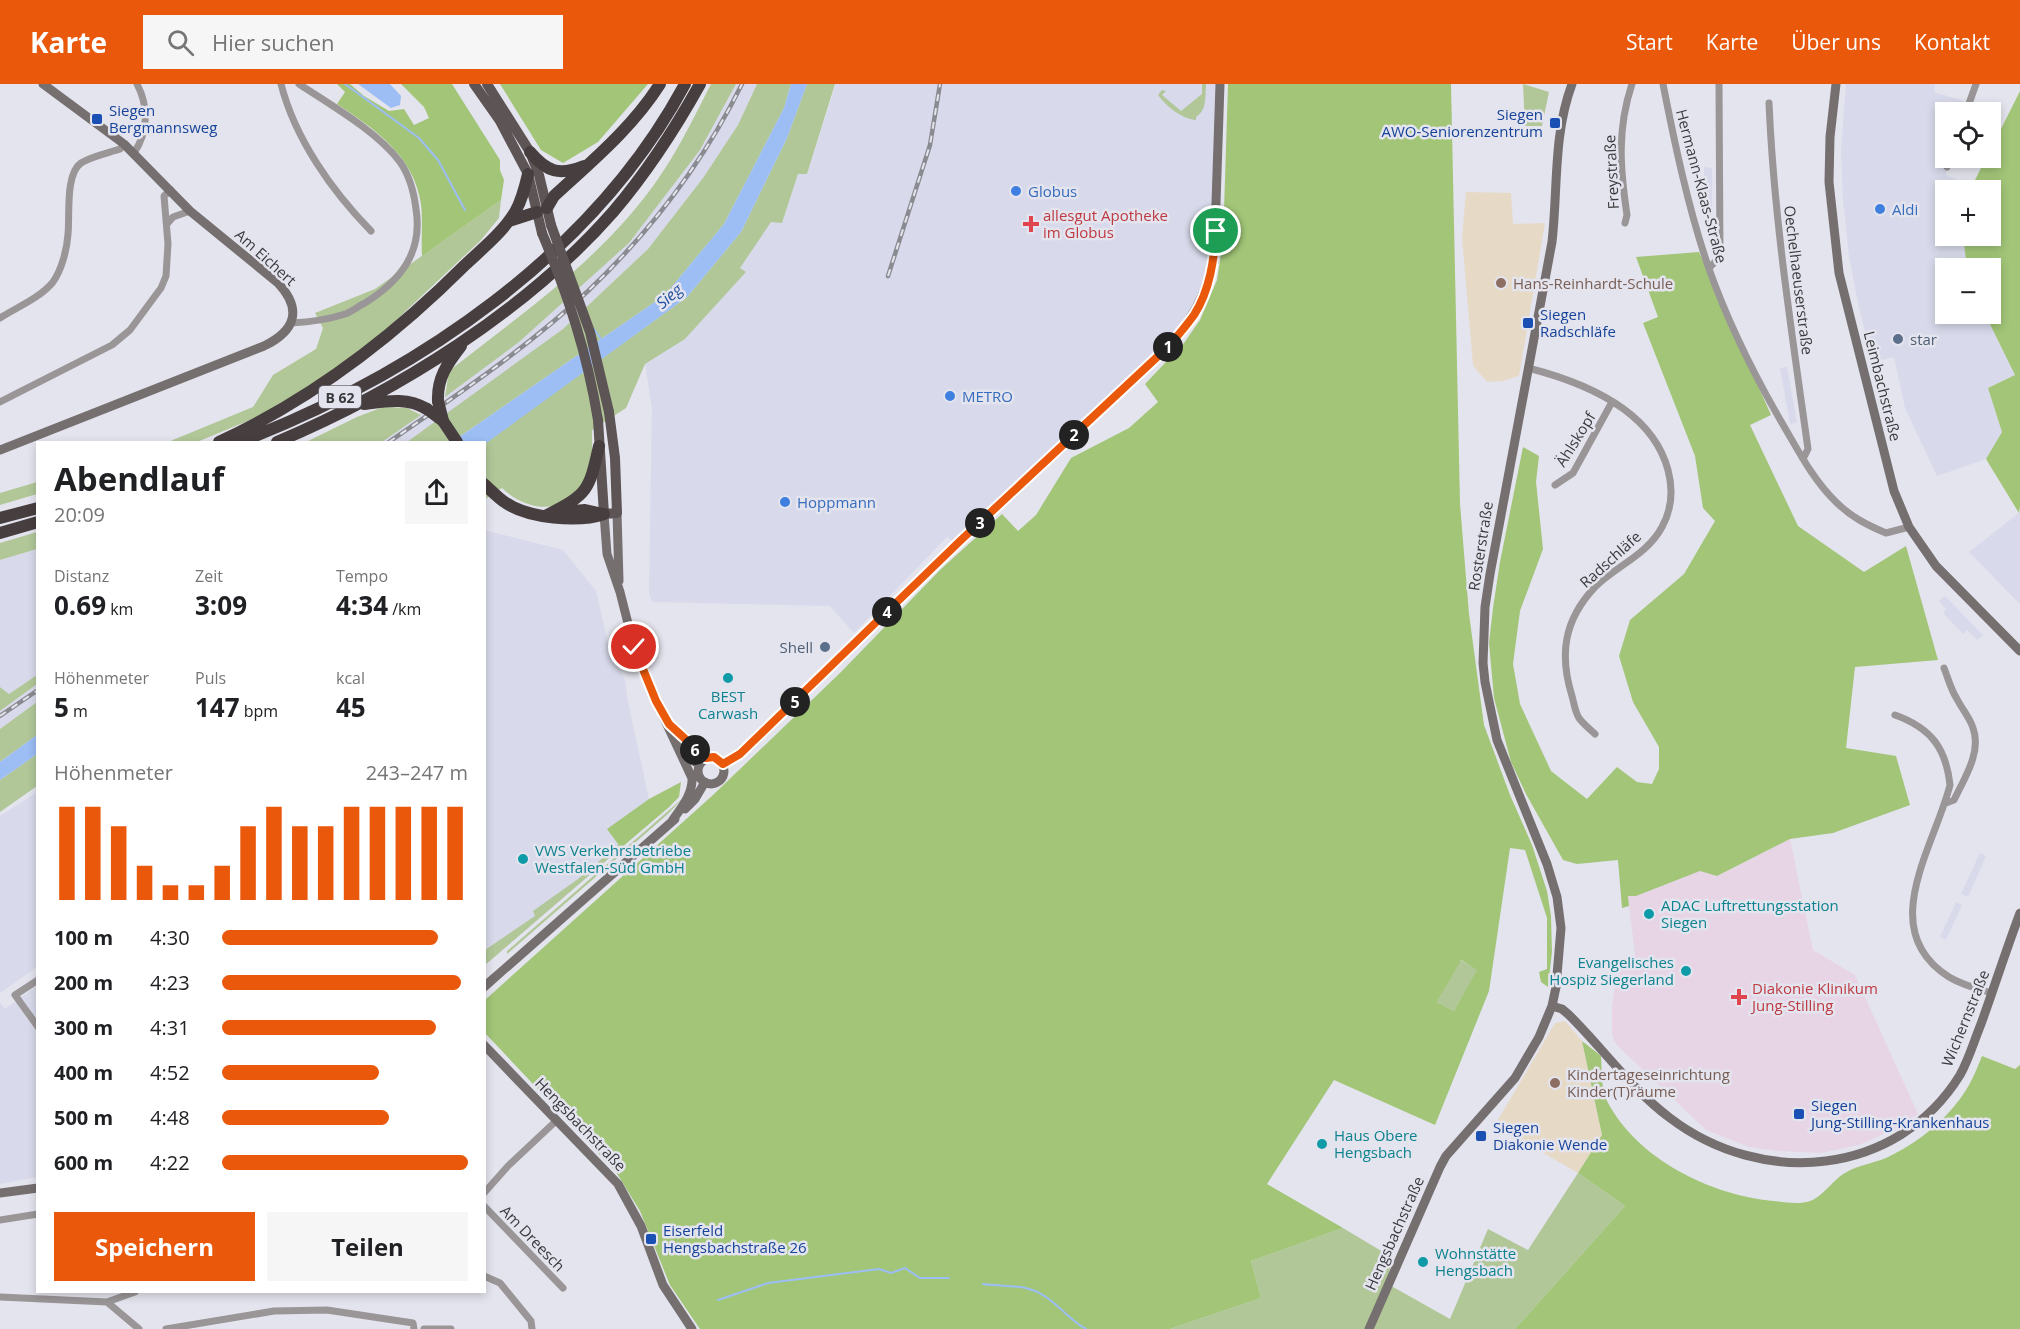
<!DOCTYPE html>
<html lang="de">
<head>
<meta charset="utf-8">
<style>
  body { margin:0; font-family:"Open Sans",sans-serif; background:#f6f6f6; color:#202124; height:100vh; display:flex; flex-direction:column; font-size:22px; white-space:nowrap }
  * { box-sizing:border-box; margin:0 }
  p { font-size:20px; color:#757577 }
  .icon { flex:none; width:33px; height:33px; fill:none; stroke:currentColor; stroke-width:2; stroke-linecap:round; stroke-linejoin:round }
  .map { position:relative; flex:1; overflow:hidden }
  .sheet { position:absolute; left:36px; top:357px; width:450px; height:852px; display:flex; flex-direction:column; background:#fff; border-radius:0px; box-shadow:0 3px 9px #0003 }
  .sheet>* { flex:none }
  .fabs { position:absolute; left:1935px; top:18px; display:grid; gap:12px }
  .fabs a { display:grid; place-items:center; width:66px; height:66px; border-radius:0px; background:#fff; box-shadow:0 3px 9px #0003; font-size:30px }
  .pin { position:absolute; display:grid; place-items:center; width:51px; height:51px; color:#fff; margin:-26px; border:3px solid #fff; border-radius:50%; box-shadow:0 2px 6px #0007 }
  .km { position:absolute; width:30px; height:30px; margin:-15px; border-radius:50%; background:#222; color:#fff; font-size:16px; line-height:30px; text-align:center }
  .round { display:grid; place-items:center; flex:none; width:63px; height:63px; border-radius:0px; background:#f6f6f6 }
  .headline { display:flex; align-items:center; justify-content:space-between; height:102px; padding:0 18px }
  h1 { font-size:33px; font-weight:700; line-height:45px }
  .metrics { display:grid; grid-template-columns:repeat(3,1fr); gap:9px; height:102px; padding:6px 18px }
  .metrics div { display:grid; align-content:center }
  .metrics b { font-size:26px; font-weight:700 }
  .metrics small { font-size:16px; font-weight:400 }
  .metrics p { font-size:16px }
  .chart { height:168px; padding:12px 18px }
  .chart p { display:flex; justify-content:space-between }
  .chart svg { width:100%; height:108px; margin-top:6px; stroke:#ea580c; stroke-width:6 }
  .button { display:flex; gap:12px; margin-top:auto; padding:12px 18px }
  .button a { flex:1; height:69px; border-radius:0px; background:#ea580c; color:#fff; font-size:24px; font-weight:700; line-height:69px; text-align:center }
  .button a+a { background:#f6f6f6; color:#202124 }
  ul { padding:0 18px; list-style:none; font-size:20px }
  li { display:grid; grid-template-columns:96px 72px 1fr; align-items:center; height:45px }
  li i { height:15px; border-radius:8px; background:#ea580c }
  header { display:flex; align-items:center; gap:36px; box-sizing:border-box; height:84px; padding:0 30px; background:#ea580c; color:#fff }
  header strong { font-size:28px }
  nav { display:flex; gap:33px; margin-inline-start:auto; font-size:21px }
  .search { width:420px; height:54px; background:#f6f6f6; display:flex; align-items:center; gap:15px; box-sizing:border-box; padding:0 21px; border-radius:0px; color:#757577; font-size:22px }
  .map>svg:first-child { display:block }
</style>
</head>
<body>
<header>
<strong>Karte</strong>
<div class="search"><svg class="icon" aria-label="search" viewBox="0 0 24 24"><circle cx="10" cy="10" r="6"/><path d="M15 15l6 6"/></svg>Hier suchen</div>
<nav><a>Start</a><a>Karte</a><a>Über uns</a><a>Kontakt</a></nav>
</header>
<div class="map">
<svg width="2020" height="1245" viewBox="0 0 2020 1245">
  <rect width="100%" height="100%" fill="#e4e4ee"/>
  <!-- built -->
  <path fill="#d8d9ea" d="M736 0H757L738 41 703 94 648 165 563 245 459 322 407 358H382L519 258 629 159 700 66Z
    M836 0H1220L1216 147 1206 205 1170 261 954 458 947 453 854 549 830 522 652 518 649 508 652 325 645 280 685 255 746 188 739 184 771 138 783 136 798 90H807Z
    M1846 0H1935L1934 8 1964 17 1960 28H1946V91L1972 102 1971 106H1946V152H1963L1967 184H1946V230H1985L2015 291 1988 304 2002 348 1992 367 1986 375 1937 392 1905 324 1894 273 1873 278 1859 224 1849 172 1843 116 1841 67Z
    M1704 83 1712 84V128H1704Z
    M1787 283 1797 339 1790 340 1780 284Z
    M2020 422V520L1969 468 2019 429Z
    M484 446 563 466 596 507 610 567 625 596 628 618 649 715 608 745 621 764 485 881Z
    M37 465V591L9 610 0 603V476Z
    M1945 512 1983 551 1977 556 1967 546 1963 550 1943 529 1946 525 1939 517Z
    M37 600V618L0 645V627Z
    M37 708V883L0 909V732Z
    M1980 769 1986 772 1968 813 1961 810Z
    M1956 818 1962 821 1946 856 1940 853Z
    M37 902V1093L0 1100V919L5 925Z"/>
  <!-- education -->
  <path fill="#e6dac6" d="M1466 108 1511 109 1513 140 1545 139 1519 292 1503 297 1488 298 1478 288 1473 281 1462 154Z
    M1565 937 1582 957 1602 1051 1578 1089 1495 1041 1555 939Z"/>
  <!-- medical -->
  <path fill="#e7d5e6" d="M1790 755 1813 866 1855 891 1918 1030 1899 1043 1859 1061 1821 1069 1778 1067 1749 1063 1706 1046 1620 964 1614 957 1612 949V923L1615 903 1622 883 1636 879 1628 812H1636L1700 787 1718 792Z"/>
  <!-- green -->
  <path fill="#b1c798" d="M711 0H736L700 66 629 159 519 258 445 313 449 287C524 228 606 172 660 92 680 63 695 31 711 0Z
    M757 0H791L784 24 724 140 665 211 452 358H407L563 245 648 165 703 94 738 41Z
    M807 0H835L807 90H798L782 139 771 138 740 184 746 188 685 255 645 280 626 324 592 346C592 364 594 385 583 401 563 433 525 426 502 404L485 415 484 360 687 213 741 148 787 54Z
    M1202 0H1206C1205 13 1207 26 1196 33V36C1182 35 1166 22 1158 11L1162 6 1166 7 1162 11 1181 27 1202 10Z
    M1523 0 1549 8 1542 42H1525Z
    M501 116 499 134 481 156 391 241 358 269 297 310 257 333 197 358H168L253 323 273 291 316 265 323 244 315 229 375 205Z
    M383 323 407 324 421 331 382 358H306L357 333Z
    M37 398V410L0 421V409Z
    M37 448V465L0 476V459Z
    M37 591V600L0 627V603L9 610Z
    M37 618V651L0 678V645Z
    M37 670V702L0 728V696Z
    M683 714 668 730 507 870V867Z
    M619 760 621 764 485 881V866L535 832 533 827 578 795Z
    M1460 876 1478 886 1454 927 1437 918Z
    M1578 1089 1625 1122 1515 1245H1170L1261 1214 1251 1177 1343 1144 1393 1174 1386 1199 1450 1235 1488 1145 1528 1166Z"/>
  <!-- forest -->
  <path fill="#a2c578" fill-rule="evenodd" d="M337 0H350L364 12 389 27 404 25 414 41 429 34 424 23 401 0H452L500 76V86L504 96 501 116 422 172C421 155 423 137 421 120 414 72 375 45 337 20L345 8Z
    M500 0H648L598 58 563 79 541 66Z
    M1228 0H1451L1460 420 1469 530 1484 641 1510 711 1532 761 1547 807 1551 832 1552 868 1548 903 1541 898 1539 888 1547 885V834L1525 766 1510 764 1489 907 1435 1041 1334 996 1267 1100 1343 1144 1251 1177 1261 1214 1170 1245H700L670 1201 640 1127 616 1088 485 949V916L713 711 841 588 941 485 1002 430 1018 447 1036 431 1071 374 1129 344 1158 318 1145 300 1184 259 1200 236 1217 196 1223 158ZM1461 876 1477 886 1454 927 1437 918Z
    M2020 7V422L2019 429 1986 375 2002 348 1988 304 2015 291 1985 230H1990V184H1967L1963 152H1990V106H1971L1972 102 1986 74H1990L1991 65Z
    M1699 168 1771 331 1750 341 1798 442 1864 488 1906 462 1938 576 1855 583 1846 664 1896 672 1910 721 1833 749 1790 755 1717 792 1700 787 1636 812H1628L1629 822 1622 824 1618 776 1577 780 1563 776 1526 710 1511 678 1494 614 1489 559 1493 524 1500 478 1523 363 1539 372 1536 398 1543 465 1520 527 1513 580 1520 620 1551 687 1587 715 1617 683 1637 698 1652 700 1659 685V663L1633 618 1619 572 1630 536 1684 490 1715 437 1703 424 1695 372 1643 239 1658 233 1636 173Z
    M681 698 679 713 668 724 621 764 607 745 649 715Z
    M1582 957 1601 972C1602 985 1601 1005 1607 1017 1637 1075 1710 1111 1773 1117 1784 1118 1799 1121 1810 1117 1821 1114 1834 1095 1845 1089 1859 1080 1878 1079 1892 1071 1922 1056 1952 1031 1969 1001 1974 992 1978 982 1982 972L2015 985 2020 981V1245H1515L1625 1122 1578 1089 1602 1051Z"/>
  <!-- water -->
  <path fill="#9cbef5" d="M358 0H390L401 12 400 21 391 24Z
    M791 0H807L787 54 741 148 687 213 485 360 484 358H452L665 211 724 140 784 24Z
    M37 651V670L0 696V678Z"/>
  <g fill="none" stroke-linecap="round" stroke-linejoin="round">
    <!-- stream -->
    <path stroke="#9cbef5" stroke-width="2" d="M345 0 419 54 438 76 465 126
      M594 245 601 255
      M983 1200C996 1202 1017 1201 1029 1205 1052 1211 1066 1234 1086 1245
      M718 1216 768 1199 879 1185 891 1189 905 1184 920 1194H949"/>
    <!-- street -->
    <path stroke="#9a9596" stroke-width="7" d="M281 0C295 55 332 107 371 147
      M1663 0C1675 61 1688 123 1708 182 1727 236 1753 289 1782 339 1798 366 1813 396 1836 418 1851 433 1867 441 1886 449L1909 443
      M1769 19C1774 135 1792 250 1808 365L1803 375
      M1966 28 1976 0
      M134 69C148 48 149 23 137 0
      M1947 83 1951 74
      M1625 139 1627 131C1620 84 1617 45 1632 0
      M167 140 173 133 190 127
      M1709 184 1720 173 1719 0
      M0 234C17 223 40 214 53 198 62 185 67 165 68 150 70 132 65 90 81 79 92 72 108 69 120 65L124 60
      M291 239C310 238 327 236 345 230 352 228 358 222 365 219 400 197 423 169 416 125 414 109 410 92 400 78 378 48 331 21 299 0
      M1528 284C1583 298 1652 326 1668 386 1673 405 1672 425 1662 443 1647 471 1616 482 1595 503 1564 536 1559 570 1572 612 1574 619 1575 628 1579 634 1583 640 1590 645 1595 650
      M0 318 112 261 130 246 161 204 166 192 168 160 164 112 171 106
      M1555 401 1573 389 1612 318
      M1944 584C1948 594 1951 606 1957 615 1962 625 1970 634 1973 644 1982 668 1964 695 1954 716L1946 719
      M1895 631C1931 644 1946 664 1950 701 1934 764 1875 846 1949 893 1962 901 1978 905 1992 909
      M38 896 15 911 38 943
      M484 1109 508 1082 557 1036
      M484 1122 563 1204
      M0 1136 38 1130
      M484 1192 500 1199 531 1237 532 1245
      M0 1213 107 1218 139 1245
      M107 1218 135 1208
      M166 1245 274 1227 327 1226 413 1239 414 1245
      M424 1245H451"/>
    <!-- secondary -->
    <path stroke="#766f70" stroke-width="9" d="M1836 0 1830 53 1829 98 1839 189 1894 407 1909 443 1936 482 2020 567
      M0 366 264 262C295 247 303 226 278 199L190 127 124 60 43 0
      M617 429 619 497
      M604 430 607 470 620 508 634 563 656 617 692 694C693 710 681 724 672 737
      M672 644 706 674
      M681 660 692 676 699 680
      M698 687a13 13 0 1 1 26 0a13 13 0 1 1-26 0Z
      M723 680 750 662 960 457 1171 261C1194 230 1203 216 1214 178L1220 0
      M685 725 695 715 705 698
      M484 903 675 735
      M1552 922 1562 925 1568 930C1602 963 1631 1005 1670 1034 1762 1104 1897 1093 1960 991 1969 975 1974 957 1981 940 1994 904 2006 866 2020 829
      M484 961 618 1100 641 1142 663 1201 692 1245
      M0 1109 38 1104
      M1369 1245 1440 1083 1446 1072 1515 994 1539 953 1552 922 1556 903 1561 844 1557 813 1547 780 1497 656 1485 598 1483 579 1485 523 1490 490 1552 158C1558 105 1553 51 1572 0"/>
    <!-- primary -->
    <path stroke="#5d5455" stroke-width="10" d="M474 0 500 37 528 90 542 149
      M487 0 530 68 539 91 551 141
      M598 336 604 430 617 429 615 374 609 328"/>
    <!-- highway -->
    <path stroke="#473e3f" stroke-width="12" d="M530 68C547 88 559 92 584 82
      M547 124 554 112C592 77 632 44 660 0
      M509 137 537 128
      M438 317C437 294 447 280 461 262
      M364 320C387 317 407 313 427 325
      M443 337 457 358
      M219 358C312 315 393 253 465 181 482 165 503 148 515 128 522 116 525 103 528 90
      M240 358C416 290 594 170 685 0
      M277 358C398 307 526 227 613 128 647 88 675 45 700 0
      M484 400C491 406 498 414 506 419 528 434 578 439 604 430
      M564 428 585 426 603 430
      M547 431C588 410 589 407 599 362
      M0 434 38 424
      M0 449 38 438"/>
    <defs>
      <path id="rail" d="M888 192 930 61 940 0
        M389 358C457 311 527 264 588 207 650 148 704 77 742 0
        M0 632 38 606"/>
    </defs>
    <!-- rail casing -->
    <use href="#rail" stroke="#8a8a91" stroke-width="4.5"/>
    <!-- rail -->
    <use href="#rail" stroke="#e4e4ee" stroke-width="2" stroke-dasharray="7" stroke-linecap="butt"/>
    <!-- primary-bridge -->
    <path stroke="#5d5455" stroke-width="10" d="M551 141 590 248 609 328
      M542 149C568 211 587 268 598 336"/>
    <!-- highway-bridge -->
    <path stroke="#473e3f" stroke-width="12" d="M438 317 443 337
      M427 325 443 337"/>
  </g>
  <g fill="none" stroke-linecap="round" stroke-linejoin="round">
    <defs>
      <path id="route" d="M634 563 656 617 669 640 706 674 714 673 723 680 740 670 960 457 1170 261C1178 251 1187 241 1194 231 1210 206 1214 176 1216 147"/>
    </defs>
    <!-- route casing -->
    <use href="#route" stroke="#fff" stroke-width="12"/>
    <!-- route -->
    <use href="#route" stroke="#ea580c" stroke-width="8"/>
  </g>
  <!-- markers -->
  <g fill="#1a4fb4" stroke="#e4e4ee" stroke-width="2">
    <rect x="91" y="29" width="12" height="12" rx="3"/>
    <rect x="1549" y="33" width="12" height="12" rx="3"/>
    <rect x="1522" y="233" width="12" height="12" rx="3"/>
    <rect x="1793" y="1024" width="12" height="12" rx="3"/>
    <rect x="1475" y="1046" width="12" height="12" rx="3"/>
    <rect x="645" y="1149" width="12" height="12" rx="3"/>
  </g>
  <g fill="#3f7fe0" stroke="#e4e4ee" stroke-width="2">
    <circle cx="1016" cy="107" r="6"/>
    <circle cx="1880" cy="125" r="6"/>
    <circle cx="950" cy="312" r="6"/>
    <circle cx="785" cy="418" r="6"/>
  </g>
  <g fill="#e0444e" stroke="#e4e4ee" stroke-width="2">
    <path d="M1028 131h6v6h6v6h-6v6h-6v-6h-6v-6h6z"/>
    <path d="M1736 904h6v6h6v6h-6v6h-6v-6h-6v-6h6z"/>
  </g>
  <g fill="#8d6e63" stroke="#e4e4ee" stroke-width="2">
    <circle cx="1501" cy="199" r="6"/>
    <circle cx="1555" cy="999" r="6"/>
  </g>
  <g fill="#5c6f8a" stroke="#e4e4ee" stroke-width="2">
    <circle cx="1898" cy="255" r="6"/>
    <circle cx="825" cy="563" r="6"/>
  </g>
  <g fill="#0f9aa8" stroke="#e4e4ee" stroke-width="2">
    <circle cx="728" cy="594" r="6"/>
    <circle cx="523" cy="775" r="6"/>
    <circle cx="1649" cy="830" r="6"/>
    <circle cx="1686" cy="887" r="6"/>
    <circle cx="1322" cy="1060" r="6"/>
    <circle cx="1423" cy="1178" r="6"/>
  </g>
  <g text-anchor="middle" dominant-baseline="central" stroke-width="5" stroke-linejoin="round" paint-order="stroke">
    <!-- shield labels -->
    <rect fill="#e4e4ee" stroke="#6d6d73" stroke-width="1.5" x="319" y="302" width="42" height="22" rx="4.5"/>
    <g font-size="14" font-weight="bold" fill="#3a3a3e">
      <text x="340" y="313">B 62</text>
    </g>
    <!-- transit labels -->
    <g font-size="15" fill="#164399" stroke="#e4e4ee" text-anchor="start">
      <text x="109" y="26">Siegen<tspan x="109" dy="17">Bergmannsweg</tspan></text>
      <text x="1543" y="30" text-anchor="end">Siegen<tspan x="1543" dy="17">AWO-Seniorenzentrum</tspan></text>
      <text x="1540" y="230">Siegen<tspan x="1540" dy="17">Radschläfe</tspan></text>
      <text x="1811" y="1021">Siegen<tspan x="1811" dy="17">Jung-Stilling-Krankenhaus</tspan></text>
      <text x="1493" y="1043">Siegen<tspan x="1493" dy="17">Diakonie Wende</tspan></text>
      <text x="663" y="1146">Eiserfeld<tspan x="663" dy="17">Hengsbachstraße 26</tspan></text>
    </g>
    <!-- street labels -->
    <g font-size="15" fill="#3a3a3e" stroke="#e4e4ee">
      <text transform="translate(1611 88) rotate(-93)">Freystraße</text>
      <text transform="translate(1702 102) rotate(75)">Hermann-Klaas-Straße</text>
      <text transform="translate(266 173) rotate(42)">Am Eichert</text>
      <text transform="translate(1799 196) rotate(83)">Oechelhaeuserstraße</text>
      <text transform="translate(1883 302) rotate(76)">Leimbachstraße</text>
      <text transform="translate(1575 355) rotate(-58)">Ählskopf</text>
      <text transform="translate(1480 462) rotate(-81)">Rosterstraße</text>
      <text transform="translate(1610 475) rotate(-42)">Radschläfe</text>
      <text transform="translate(1965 934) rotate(-68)">Wichernstraße</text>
      <text transform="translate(581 1040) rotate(46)">Hengsbachstraße</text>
      <text transform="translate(1394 1149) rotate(-66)">Hengsbachstraße</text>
      <text transform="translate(533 1154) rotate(46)">Am Dreesch</text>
    </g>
    <!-- shop labels -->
    <g font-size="15" fill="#366cbe" stroke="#e4e4ee" text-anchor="start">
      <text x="1028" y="107">Globus</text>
      <text x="1892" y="125">Aldi</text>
      <text x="962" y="312">METRO</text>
      <text x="797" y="418">Hoppmann</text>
    </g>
    <!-- health labels -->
    <g font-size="15" fill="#be3a42" stroke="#e4e4ee" text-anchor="start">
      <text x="1043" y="131">allesgut Apotheke<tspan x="1043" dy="17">im Globus</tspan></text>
      <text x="1752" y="904">Diakonie Klinikum<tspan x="1752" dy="17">Jung-Stilling</tspan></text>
    </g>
    <!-- education labels -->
    <g font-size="15" fill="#785e54" stroke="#e4e4ee" text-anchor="start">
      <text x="1513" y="199">Hans-Reinhardt-Schule</text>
      <text x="1567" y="990">Kindertageseinrichtung<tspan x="1567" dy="17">Kinder(T)räume</tspan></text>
    </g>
    <!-- service labels -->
    <g font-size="15" fill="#4e5e75" stroke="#e4e4ee" text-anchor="start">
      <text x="1910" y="255">star</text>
      <text x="813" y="563" text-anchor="end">Shell</text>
    </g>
    <!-- culture labels -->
    <g font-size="15" fill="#0d838f" stroke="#e4e4ee" text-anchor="start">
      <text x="728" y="612" text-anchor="middle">BEST<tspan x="728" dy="17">Carwash</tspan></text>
      <text x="535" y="766">VWS Verkehrsbetriebe<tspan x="535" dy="17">Westfalen-Süd GmbH</tspan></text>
      <text x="1661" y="821">ADAC Luftrettungsstation<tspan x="1661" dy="17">Siegen</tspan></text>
      <text x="1674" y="878" text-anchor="end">Evangelisches<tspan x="1674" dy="17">Hospiz Siegerland</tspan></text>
      <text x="1334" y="1051">Haus Obere<tspan x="1334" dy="17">Hengsbach</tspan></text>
      <text x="1435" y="1169">Wohnstätte<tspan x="1435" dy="17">Hengsbach</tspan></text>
    </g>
    <!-- water labels -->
    <g font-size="16" font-style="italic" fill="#2150a0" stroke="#e4e4ee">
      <text transform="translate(669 212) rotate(-41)">Sieg</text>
    </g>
  </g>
</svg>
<div class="fabs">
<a><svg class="icon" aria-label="locate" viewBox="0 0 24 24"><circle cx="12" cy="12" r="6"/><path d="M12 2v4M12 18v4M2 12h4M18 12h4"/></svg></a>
<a>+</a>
<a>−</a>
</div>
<div class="pin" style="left:1216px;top:147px;background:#1e9e55"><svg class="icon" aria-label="arrive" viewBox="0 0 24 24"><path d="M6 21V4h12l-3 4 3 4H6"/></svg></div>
<div class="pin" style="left:634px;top:563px;background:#d93025"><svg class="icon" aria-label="check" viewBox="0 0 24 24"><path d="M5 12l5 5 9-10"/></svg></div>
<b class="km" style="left:1168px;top:263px">1</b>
<b class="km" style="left:1074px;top:351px">2</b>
<b class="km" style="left:980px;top:439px">3</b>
<b class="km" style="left:887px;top:528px">4</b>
<b class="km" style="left:795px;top:618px">5</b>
<b class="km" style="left:695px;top:666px">6</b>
<section class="sheet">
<div class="headline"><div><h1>Abendlauf</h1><p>20:09</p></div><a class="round"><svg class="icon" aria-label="share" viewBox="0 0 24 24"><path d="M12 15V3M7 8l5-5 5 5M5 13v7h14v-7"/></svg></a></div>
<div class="metrics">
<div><p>Distanz</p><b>0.69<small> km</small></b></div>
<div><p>Zeit</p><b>3:09</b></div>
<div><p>Tempo</p><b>4:34<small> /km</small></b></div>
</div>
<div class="metrics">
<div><p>Höhenmeter</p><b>5<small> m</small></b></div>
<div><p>Puls</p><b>147<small> bpm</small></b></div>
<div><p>kcal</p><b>45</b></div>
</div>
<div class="chart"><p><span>Höhenmeter</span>243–247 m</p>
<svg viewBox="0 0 160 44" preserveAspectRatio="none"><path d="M5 44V6M15 44V6M25 44V14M35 44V30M45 44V38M55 44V38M65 44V30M75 44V14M85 44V6M95 44V14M105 44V14M115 44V6M125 44V6M135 44V6M145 44V6M155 44V6"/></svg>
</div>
<ul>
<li><b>100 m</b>4:30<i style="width:88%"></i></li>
<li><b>200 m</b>4:23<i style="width:97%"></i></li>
<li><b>300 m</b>4:31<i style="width:87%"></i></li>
<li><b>400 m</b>4:52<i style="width:64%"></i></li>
<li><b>500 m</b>4:48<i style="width:68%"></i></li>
<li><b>600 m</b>4:22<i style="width:100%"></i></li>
</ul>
<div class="button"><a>Speichern</a><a>Teilen</a></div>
</section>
</div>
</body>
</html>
